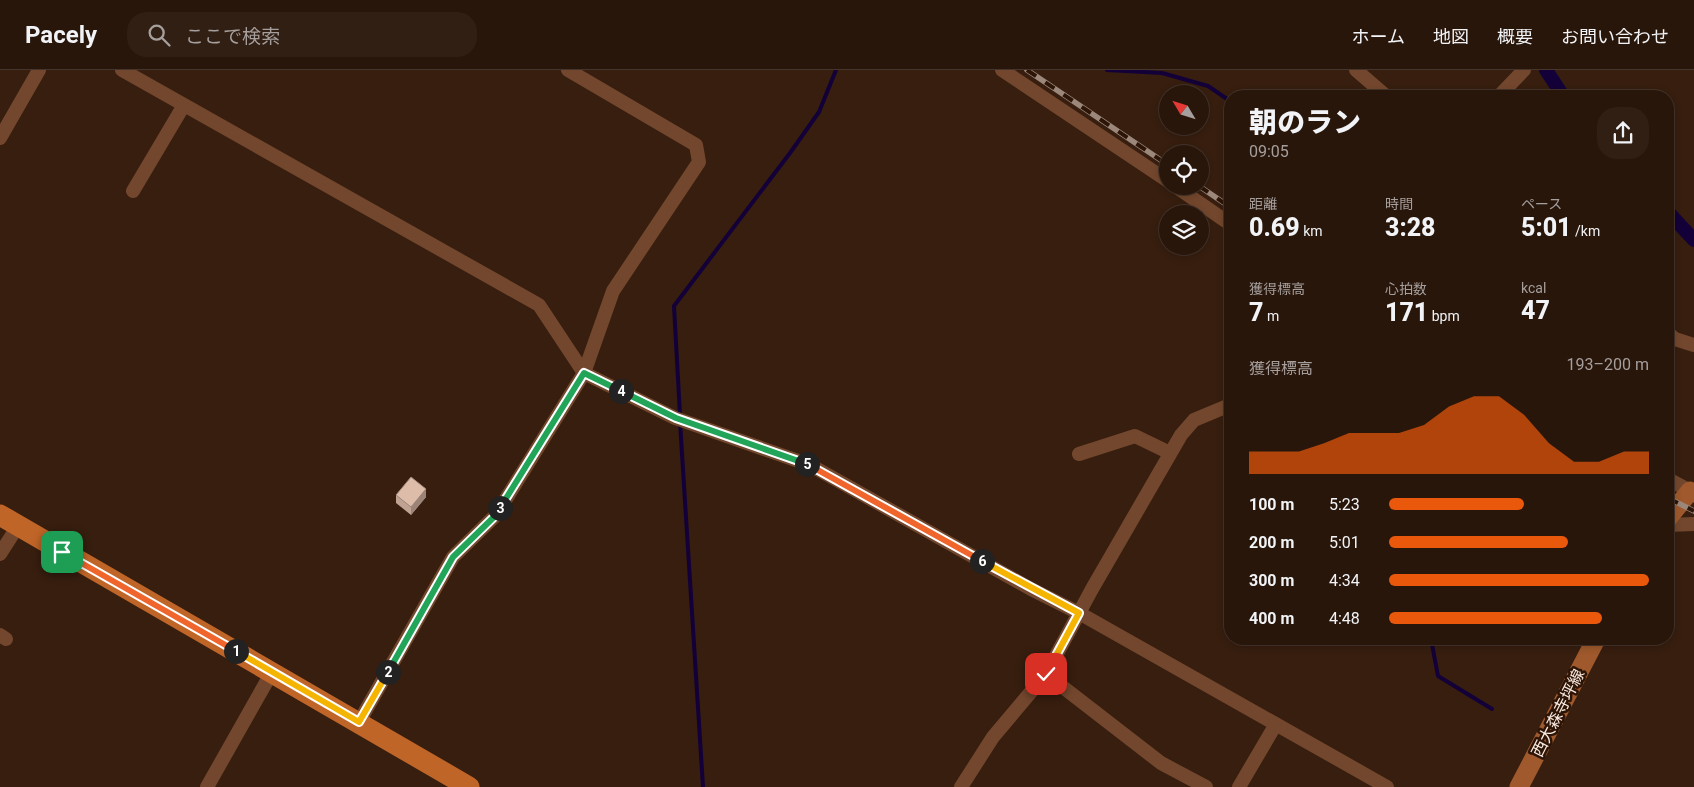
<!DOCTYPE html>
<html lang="ja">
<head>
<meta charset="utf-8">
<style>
  body { margin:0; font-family:Roboto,"Noto Sans JP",sans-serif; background:#311f14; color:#f1f3f6; height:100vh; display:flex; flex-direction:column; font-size:19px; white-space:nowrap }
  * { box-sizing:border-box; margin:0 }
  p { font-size:16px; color:#a59f9d }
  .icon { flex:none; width:28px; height:28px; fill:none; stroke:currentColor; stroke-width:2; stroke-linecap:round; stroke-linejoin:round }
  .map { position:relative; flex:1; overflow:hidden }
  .sheet { position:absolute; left:1224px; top:20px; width:450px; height:555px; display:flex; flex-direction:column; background:#29160b; border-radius:20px; box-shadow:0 2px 8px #0003,0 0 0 1px #45352c }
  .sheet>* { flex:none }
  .needle { width:32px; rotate:308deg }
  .fabs { position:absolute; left:1159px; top:15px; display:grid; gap:10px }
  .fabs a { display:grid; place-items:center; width:50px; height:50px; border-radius:50%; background:#29160b; box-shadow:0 2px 8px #0003,0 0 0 1px #45352c; font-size:25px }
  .pin { position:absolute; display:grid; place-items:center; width:42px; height:42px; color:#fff; margin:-21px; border-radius:10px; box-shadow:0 2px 8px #0006 }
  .km { position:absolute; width:25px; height:25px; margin:-12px; border-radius:50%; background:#222; color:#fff; font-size:14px; line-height:25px; text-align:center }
  .round { display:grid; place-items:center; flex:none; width:52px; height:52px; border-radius:20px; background:#311f14 }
  .headline { display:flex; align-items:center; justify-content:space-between; height:85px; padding:0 25px }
  h1 { font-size:28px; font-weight:800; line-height:38px }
  .metrics { display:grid; grid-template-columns:repeat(3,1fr); gap:8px; height:85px; padding:5px 25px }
  .metrics div { display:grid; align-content:center }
  .metrics b { font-size:25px; font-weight:800 }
  .metrics small { font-size:14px; font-weight:400 }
  .metrics p { font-size:14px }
  .chart { height:140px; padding:10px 25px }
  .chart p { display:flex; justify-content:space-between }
  .chart svg { width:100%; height:90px; margin-top:5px; fill:#ea580c; opacity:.7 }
  ul { padding:0 25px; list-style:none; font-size:16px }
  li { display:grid; grid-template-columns:80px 60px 1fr; align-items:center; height:38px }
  li i { height:12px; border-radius:6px; background:#ea580c }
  header { display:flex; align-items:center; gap:30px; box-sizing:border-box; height:70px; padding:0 25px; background:#29160b; border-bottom:1px solid #45352c }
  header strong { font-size:24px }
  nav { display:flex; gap:28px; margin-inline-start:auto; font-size:18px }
  .search { width:350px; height:45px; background:#311f14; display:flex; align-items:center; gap:12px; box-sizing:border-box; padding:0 18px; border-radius:20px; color:#a59f9d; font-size:19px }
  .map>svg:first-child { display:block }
</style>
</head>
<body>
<header>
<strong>Pacely</strong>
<div class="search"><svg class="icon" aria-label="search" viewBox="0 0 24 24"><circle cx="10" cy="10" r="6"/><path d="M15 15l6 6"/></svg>ここで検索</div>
<nav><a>ホーム</a><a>地図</a><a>概要</a><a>お問い合わせ</a></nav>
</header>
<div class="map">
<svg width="1694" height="717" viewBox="0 0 1694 717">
  <rect width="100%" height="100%" fill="#371e0f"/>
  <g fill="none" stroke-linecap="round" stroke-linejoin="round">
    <!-- stream -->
    <path stroke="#130038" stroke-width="4" d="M1107 0 1162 3 1208 16 1230 31
      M680 345 674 236 790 83 819 42 836 0
      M680 352 703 717
      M1431 569 1438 606 1492 639"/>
    <!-- canal -->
    <path stroke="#130038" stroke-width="14" d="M1546 0 1563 26
      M1668 142 1694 170"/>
    <!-- minor -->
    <path stroke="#73472d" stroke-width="14" d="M122 0 539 235 584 303 675 348 810 395 1031 519 1079 543 1387 717
      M1002 0 1168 111
      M1356 0 1386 26
      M1499 26 1524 0
      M0 68 39 0
      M1175 116 1230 154
      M133 121 184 35
      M1668 263 1675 269 1694 275
      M1079 384 1135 366 1170 383
      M1668 409 1690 421
      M1668 455 1694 454
      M0 484 18 456
      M0 565 6 569
      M1046 604 1161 693 1206 717
      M359 652 453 487 496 445 584 303 613 221 699 92 696 75 568 0
      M207 717 272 602
      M961 717 993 667 1046 604 1092 519 1181 365 1194 350 1230 335
      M1239 717 1276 654"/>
    <!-- secondary -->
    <path stroke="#9f592c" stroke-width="19" d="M1668 448 1690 421 1694 423
      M1519 717 1596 569"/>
    <!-- primary -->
    <path stroke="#c06528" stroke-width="21" d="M0 445 469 717"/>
    <defs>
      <path id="rail" d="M1027 0 1168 95
        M1199 116 1230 137
        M1668 428 1694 441"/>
    </defs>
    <!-- rail casing -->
    <use href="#rail" stroke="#9c877b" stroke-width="5.5"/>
    <!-- rail -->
    <use href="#rail" stroke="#2c1406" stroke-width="4" stroke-dasharray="11" stroke-linecap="butt"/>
  </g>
  <!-- wall -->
  <path fill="#bfa292" d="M396 425 426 427 411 445 396 433Z"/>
  <!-- shaded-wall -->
  <path fill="#9b8477" d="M1672 353V361L1668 365V358Z
    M426 419V427L411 445V437Z"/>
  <!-- building -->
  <path fill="#debcaa" stroke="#9b8477" d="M1668 348 1672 353 1668 358Z
    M411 407 426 419 411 437 396 425Z"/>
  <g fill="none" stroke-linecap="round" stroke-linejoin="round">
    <defs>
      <path id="split-1" d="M62 482 236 581"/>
      <path id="split-2" d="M236 581 359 652 388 602"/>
      <path id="split-3" d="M388 602 453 487 496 445 500 438"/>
      <path id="split-4" d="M500 438 584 303 621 321"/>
      <path id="split-5" d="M621 321 676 348 807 394"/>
      <path id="split-6" d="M807 394 982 491"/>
      <path id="split-7" d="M982 491 1079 543 1046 604"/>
    </defs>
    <!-- split-1 casing -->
    <use href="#split-1" stroke="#fff" stroke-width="10"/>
    <!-- split-2 casing -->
    <use href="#split-2" stroke="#fff" stroke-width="10"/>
    <!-- split-3 casing -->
    <use href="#split-3" stroke="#fff" stroke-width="10"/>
    <!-- split-4 casing -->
    <use href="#split-4" stroke="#fff" stroke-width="10"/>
    <!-- split-5 casing -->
    <use href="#split-5" stroke="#fff" stroke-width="10"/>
    <!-- split-6 casing -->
    <use href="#split-6" stroke="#fff" stroke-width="10"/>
    <!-- split-7 casing -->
    <use href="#split-7" stroke="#fff" stroke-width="10"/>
    <!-- split-1 -->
    <use href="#split-1" stroke="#f0652b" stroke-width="6"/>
    <!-- split-2 -->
    <use href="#split-2" stroke="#f5b400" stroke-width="6"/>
    <!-- split-3 -->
    <use href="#split-3" stroke="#22a559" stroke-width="6"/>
    <!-- split-4 -->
    <use href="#split-4" stroke="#22a559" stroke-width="6"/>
    <!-- split-5 -->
    <use href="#split-5" stroke="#22a559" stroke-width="6"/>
    <!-- split-6 -->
    <use href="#split-6" stroke="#f0652b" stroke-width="6"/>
    <!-- split-7 -->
    <use href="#split-7" stroke="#f5b400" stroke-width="6"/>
  </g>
  <g text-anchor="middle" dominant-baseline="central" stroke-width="5" stroke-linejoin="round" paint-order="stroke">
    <!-- street labels -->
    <g font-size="16" fill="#fbeae0" stroke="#2c1406">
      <text transform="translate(1558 643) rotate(-63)">西大森寺坪線</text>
    </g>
  </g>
</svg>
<div class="fabs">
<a><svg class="needle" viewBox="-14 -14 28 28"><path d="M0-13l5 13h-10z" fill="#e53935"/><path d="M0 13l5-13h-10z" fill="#a59f9d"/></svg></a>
<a><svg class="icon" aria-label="locate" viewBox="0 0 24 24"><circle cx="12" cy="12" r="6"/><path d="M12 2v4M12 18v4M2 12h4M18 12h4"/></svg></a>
<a><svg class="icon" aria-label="layers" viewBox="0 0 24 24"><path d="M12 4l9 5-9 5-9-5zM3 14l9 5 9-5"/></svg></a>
</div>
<div class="pin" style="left:62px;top:482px;background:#1e9e55"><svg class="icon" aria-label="arrive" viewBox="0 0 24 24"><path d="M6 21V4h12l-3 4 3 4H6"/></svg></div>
<div class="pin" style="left:1046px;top:604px;background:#d93025"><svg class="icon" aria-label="check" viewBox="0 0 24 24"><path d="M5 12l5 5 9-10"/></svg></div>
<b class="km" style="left:236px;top:581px">1</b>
<b class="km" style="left:388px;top:602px">2</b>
<b class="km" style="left:500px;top:438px">3</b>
<b class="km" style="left:621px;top:321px">4</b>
<b class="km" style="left:807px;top:394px">5</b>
<b class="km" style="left:982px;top:491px">6</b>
<section class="sheet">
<div class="headline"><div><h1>朝のラン</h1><p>09:05</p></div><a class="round"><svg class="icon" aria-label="share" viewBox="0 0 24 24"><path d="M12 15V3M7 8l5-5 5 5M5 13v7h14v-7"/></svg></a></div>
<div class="metrics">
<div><p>距離</p><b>0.69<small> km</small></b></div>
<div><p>時間</p><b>3:28</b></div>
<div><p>ペース</p><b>5:01<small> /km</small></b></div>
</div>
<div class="metrics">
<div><p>獲得標高</p><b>7<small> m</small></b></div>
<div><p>心拍数</p><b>171<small> bpm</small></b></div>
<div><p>kcal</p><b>47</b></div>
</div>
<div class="chart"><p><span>獲得標高</span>193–200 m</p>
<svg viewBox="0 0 160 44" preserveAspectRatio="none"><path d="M0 44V33L10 33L20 33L30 29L40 24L50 24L60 24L70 20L80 11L90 6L100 6L110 15L120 29L130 38L140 38L150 33L160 33V44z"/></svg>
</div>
<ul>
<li><b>100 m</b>5:23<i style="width:52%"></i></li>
<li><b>200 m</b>5:01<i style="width:69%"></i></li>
<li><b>300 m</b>4:34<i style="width:100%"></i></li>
<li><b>400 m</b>4:48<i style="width:82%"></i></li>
</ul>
</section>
</div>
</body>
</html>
